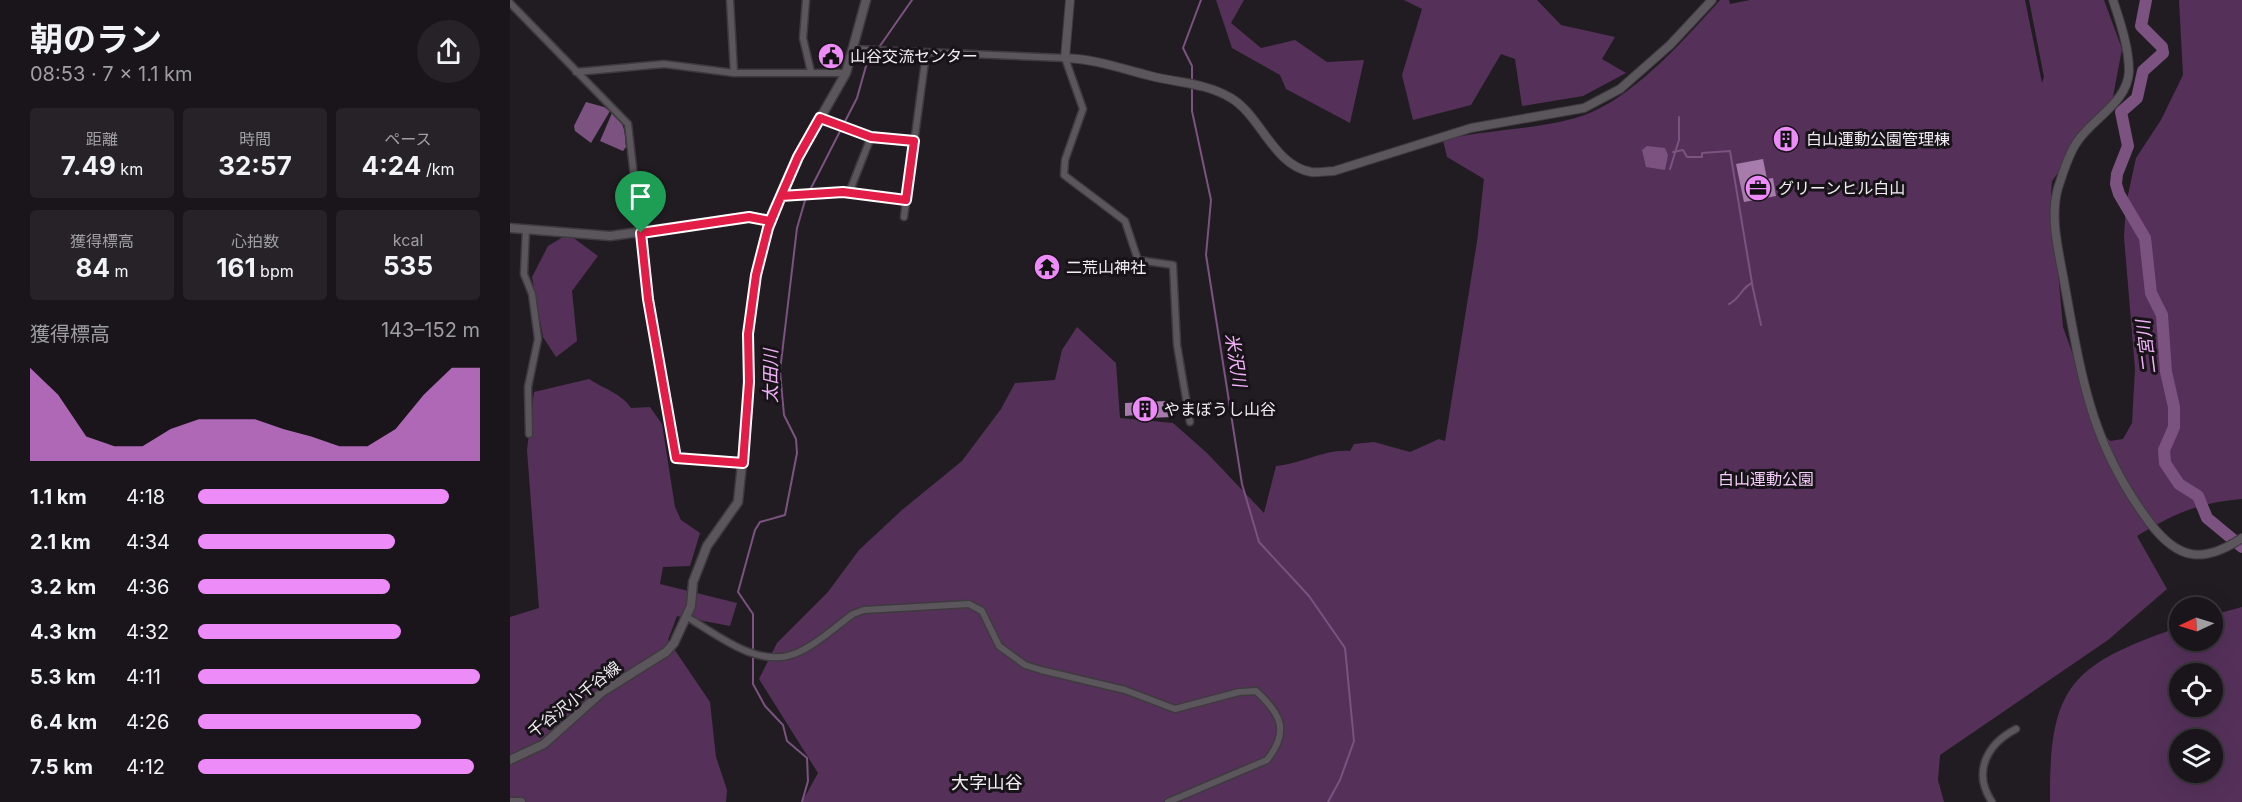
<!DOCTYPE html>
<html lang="ja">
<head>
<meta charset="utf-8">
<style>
  body { margin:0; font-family:Inter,"Noto Sans JP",sans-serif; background:#262227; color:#f1f3f6; height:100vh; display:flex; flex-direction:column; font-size:22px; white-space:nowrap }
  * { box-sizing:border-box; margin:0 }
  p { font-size:20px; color:#9f9fa2 }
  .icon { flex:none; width:33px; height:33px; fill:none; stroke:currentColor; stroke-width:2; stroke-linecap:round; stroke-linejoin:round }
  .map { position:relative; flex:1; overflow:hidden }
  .side { display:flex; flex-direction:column; background:#19151a; width:510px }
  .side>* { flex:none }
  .needle { width:39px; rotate:266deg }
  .tools { position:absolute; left:1659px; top:597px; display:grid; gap:12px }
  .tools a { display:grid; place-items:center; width:54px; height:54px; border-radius:50%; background:#19151a; box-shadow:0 6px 24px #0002,0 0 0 2px #373439; font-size:30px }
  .pin { position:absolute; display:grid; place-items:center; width:51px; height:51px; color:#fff; margin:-62px -26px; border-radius:50% 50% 50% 0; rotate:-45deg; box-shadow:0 0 6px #0007 }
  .pin .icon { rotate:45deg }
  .round { display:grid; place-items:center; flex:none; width:63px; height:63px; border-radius:32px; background:#262227 }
  .head { display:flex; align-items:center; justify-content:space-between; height:102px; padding:0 30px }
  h1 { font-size:33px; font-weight:700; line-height:45px }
  .metrics { display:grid; grid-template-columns:repeat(3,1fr); gap:9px; height:102px; padding:6px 30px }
  .metrics div { display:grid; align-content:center; border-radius:6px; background:#262227; text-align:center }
  .metrics b { font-size:26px; font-weight:700 }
  .metrics small { font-size:16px; font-weight:400 }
  .metrics p { font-size:16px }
  .chart { height:168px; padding:12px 30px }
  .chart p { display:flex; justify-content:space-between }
  .chart svg { width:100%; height:108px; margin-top:6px; fill:#ed8cf9; opacity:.7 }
  ul { padding:0 30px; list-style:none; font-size:20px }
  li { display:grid; grid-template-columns:96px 72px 1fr; align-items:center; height:45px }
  li i { height:15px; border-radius:8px; background:#ed8cf9 }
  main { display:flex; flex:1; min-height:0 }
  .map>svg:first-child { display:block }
</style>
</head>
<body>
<main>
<section class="side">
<div class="head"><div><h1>朝のラン</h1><p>08:53 · 7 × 1.1 km</p></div><a class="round"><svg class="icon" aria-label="share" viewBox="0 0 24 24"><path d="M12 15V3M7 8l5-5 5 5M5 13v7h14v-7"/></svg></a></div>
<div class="metrics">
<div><p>距離</p><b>7.49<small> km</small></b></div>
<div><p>時間</p><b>32:57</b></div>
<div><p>ペース</p><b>4:24<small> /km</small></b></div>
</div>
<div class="metrics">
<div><p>獲得標高</p><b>84<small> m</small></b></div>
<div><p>心拍数</p><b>161<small> bpm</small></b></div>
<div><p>kcal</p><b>535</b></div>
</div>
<div class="chart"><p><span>獲得標高</span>143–152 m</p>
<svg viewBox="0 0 160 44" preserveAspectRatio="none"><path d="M0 44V6L10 17L20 34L30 38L40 38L50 31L60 27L70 27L80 27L90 31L100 34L110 38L120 38L130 31L140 17L150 6L160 6V44z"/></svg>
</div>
<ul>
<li><b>1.1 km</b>4:18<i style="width:89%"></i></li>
<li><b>2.1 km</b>4:34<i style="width:70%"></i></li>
<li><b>3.2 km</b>4:36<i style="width:68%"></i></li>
<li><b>4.3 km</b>4:32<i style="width:72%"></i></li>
<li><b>5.3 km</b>4:11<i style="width:100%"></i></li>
<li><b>6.4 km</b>4:26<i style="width:79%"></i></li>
<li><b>7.5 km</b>4:12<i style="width:98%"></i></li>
</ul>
</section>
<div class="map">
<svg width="1732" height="802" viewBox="0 0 1732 802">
  <rect width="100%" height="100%" fill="#211c22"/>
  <!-- green -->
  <path fill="#55315a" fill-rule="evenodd" d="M706 0H734L721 23 751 48 785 40 817 62 854 60 840 123 776 89 770 75 722 48Z
    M894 0H1027L1051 25 1105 37 1092 59 1116 73 1073 96 1012 106 1005 59 991 54 961 105 903 120 892 75 912 9Z
    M1210 0H1219L1220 4 1240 0H1515L1532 83 1534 77 1519 0H1594L1612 49 1602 102 1542 181 1541 194 1553 327 1580 402 1593 433 1600 441 1613 439 1622 423 1625 369 1614 237 1616 204 1626 158 1651 120 1673 75 1669 0H1732V499C1688 503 1665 513 1627 536L1657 589 1598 640 1430 755 1428 780 1434 802H292L308 773 249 679 267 643 318 592 349 550 392 510 452 461 491 409 505 383 545 380 552 350 567 327 606 363 610 418 663 423 697 453 754 513 766 466C792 464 814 449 840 451L844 444 864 442 900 452 929 439 935 441 967 242 974 179 937 157 933 140C978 128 1042 130 1082 112 1128 92 1177 37 1210 0Z
    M58 234 88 256 62 291 67 341 46 357 33 337 22 277 38 246Z
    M79 379C94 389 111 393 121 408L140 407 152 424 165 507 171 520 190 533 180 566 153 567 150 584 227 603 220 626 167 616 158 640 200 702 206 757 217 790 216 802H0V617L29 608 17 450 24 392Z
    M1732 607V802H1540C1539 684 1562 665 1669 627L1670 640H1702L1703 615ZM1670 674H1702V706H1670ZM1670 740H1702V772H1670Z"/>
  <!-- water -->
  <path fill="#7b5280" d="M76 102 94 107 100 111 81 143 65 131 64 126Z
    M102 113C115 121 115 133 116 147L113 151 90 141Z
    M1137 146 1155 148 1158 155 1155 170 1136 167 1132 150Z"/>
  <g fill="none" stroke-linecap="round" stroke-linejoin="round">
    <!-- stream -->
    <path stroke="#7b5280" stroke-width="2" d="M682 81V66L673 48 691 0
      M682 87V111L701 200 696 255 732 484 749 542 799 596 835 648 844 741 830 780 818 802
      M1163 152 1173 150 1177 157H1192V153L1220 151 1242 283C1232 287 1230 299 1219 304
      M1160 169 1169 140V117
      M299 192 347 98 356 66 402 0
      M1242 284 1251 325
      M292 802 298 781 297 758 277 741 273 725 255 706 243 684V614L228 592 245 530 250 522 275 515 287 453 286 439 274 415 270 371 287 228 296 197"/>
    <!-- river -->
    <path stroke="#7b5280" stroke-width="12" d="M1636 0 1631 26 1652 47 1653 53 1633 71 1627 98 1611 112 1618 146 1607 174 1606 184 1609 194 1635 238 1641 293 1652 315 1656 372 1664 407V427L1654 450 1655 463 1669 484 1688 496 1697 518 1732 547"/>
  </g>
  <!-- building -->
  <path fill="#a77cac" d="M313 49 332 54 331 60 327 59 326 62 310 58Z
    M1279 131 1280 134 1283 133 1285 144 1270 149 1266 134Z
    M1253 159 1257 179 1263 178 1266 196 1234 202 1226 164Z
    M656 401V411H663V417L638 418 637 414 615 416V403Z"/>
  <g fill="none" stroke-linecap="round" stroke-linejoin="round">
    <defs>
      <path id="minor" d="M220 0 224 73
        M296 0 293 38 301 72
        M0 3 118 124 138 299 166 458 233 463
        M342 49 555 58 573 109 555 160 554 175 615 221 628 260 663 265 667 345 680 422
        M66 72 154 64 224 73H336
        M310 118 361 137
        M339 193 361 137 404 141
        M271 196 333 192 396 200
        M394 217 416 54
        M16 229 14 274 22 294 28 339 18 387 19 434
        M177 617C208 635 247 668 284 654 305 646 325 627 343 614L354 610 459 604 472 611 489 646 515 665 531 670 615 690 665 709 729 692 746 691C771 714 780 731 757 760L658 802
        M1482 802C1462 772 1477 744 1506 729"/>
      <path id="tertiary" d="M560 0 555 58C586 59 612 69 641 76 668 83 696 83 721 98 751 116 763 165 801 172 808 173 817 171 824 171L961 128 1074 108 1110 89 1160 45 1202 0
        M1603 0C1610 22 1619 47 1619 71 1618 102 1583 118 1567 142 1558 155 1553 173 1548 188 1539 219 1550 256 1555 287 1572 380 1581 444 1640 523 1668 560 1693 564 1732 538"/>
      <path id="secondary" d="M0 228 100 236 239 217 260 221
        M0 760 34 744 92 692 156 652 164 643 181 606 183 582 197 546 228 502 238 407V334L246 275 258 228 288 157 336 73 356 0
        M0 802H11"/>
    </defs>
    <!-- minor casing -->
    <use href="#minor" stroke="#3e3a3e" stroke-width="9"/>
    <!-- tertiary casing -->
    <use href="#tertiary" stroke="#3e3a3e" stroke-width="10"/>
    <!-- secondary casing -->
    <use href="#secondary" stroke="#3e3a3e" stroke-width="11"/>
    <!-- minor -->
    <use href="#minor" stroke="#5b555c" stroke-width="6"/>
    <!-- tertiary -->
    <use href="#tertiary" stroke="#5b555c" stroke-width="8"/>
    <!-- secondary -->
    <use href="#secondary" stroke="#5b555c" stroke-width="8"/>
  </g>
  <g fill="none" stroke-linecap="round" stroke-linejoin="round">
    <defs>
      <path id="route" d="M131 233 138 299 166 458 233 463 239 382 238 334 246 275 258 228 271 196 333 192 396 200 404 141 361 137 310 118 288 157 260 221 239 217 131 233"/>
    </defs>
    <!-- route casing -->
    <use href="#route" stroke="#fff" stroke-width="12"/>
    <!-- route -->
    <use href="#route" stroke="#e11d48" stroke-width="8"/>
  </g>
  <!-- icons -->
  <defs>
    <symbol id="civic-disc" viewBox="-11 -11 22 22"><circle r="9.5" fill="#ed8cf9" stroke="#181318"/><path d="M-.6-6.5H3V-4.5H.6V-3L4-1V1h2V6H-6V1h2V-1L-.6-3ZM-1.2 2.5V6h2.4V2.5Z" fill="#111"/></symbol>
    <symbol id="building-disc" viewBox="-11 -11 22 22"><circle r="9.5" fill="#ed8cf9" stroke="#181318"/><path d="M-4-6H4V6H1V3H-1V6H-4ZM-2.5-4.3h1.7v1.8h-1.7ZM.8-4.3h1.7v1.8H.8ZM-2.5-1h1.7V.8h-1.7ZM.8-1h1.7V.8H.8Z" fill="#111"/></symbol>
    <symbol id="office-disc" viewBox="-11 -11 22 22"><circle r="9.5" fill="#ed8cf9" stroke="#181318"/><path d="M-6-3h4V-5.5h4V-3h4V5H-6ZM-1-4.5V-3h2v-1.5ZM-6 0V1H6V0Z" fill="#111"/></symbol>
    <symbol id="temple-disc" viewBox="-11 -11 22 22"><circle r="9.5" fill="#ed8cf9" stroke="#181318"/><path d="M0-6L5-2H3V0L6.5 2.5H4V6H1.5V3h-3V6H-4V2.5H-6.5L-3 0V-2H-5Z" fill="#111"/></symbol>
  </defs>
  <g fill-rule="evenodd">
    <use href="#civic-disc" x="306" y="41" width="30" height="30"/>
    <use href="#building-disc" x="1261" y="124" width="30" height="30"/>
    <use href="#office-disc" x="1233" y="173" width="30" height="30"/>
    <use href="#temple-disc" x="522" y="252" width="30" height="30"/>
    <use href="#building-disc" x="620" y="394" width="30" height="30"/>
  </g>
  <g text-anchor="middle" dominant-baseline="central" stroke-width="6" stroke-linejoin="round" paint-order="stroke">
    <!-- poi labels -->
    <g font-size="16" fill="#f1eef2" stroke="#181318" text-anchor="start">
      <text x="340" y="56">山谷交流センター</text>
      <text x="1296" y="139">白山運動公園管理棟</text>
      <text x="1268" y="188">グリーンヒル白山</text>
      <text x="556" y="267">二荒山神社</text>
      <text x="654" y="409">やまぼうし山谷</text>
    </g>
    <!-- park labels -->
    <g font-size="16" fill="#f5cff9" stroke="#181318">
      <text x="1256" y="479">白山運動公園</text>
    </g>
    <!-- street labels -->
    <g font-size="16" fill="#f1eef2" stroke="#181318">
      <text transform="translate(64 699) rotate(-38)">千谷沢小千谷線</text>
    </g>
    <!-- water labels -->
    <g font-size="18" font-style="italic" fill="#f0b1f7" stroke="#181318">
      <text transform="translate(1636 347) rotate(-97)">二宮川</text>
      <text transform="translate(726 360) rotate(81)">米沢川</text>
      <text transform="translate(260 376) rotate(-90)">太田川</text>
    </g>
    <!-- neighbourhood labels -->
    <g font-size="18" fill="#f1eef2" stroke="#181318">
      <text x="477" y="782">大字山谷</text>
    </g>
  </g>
</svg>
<div class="tools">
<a><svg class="needle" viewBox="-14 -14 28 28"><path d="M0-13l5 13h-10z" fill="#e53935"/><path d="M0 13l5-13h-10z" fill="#9f9fa2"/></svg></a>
<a><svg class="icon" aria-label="locate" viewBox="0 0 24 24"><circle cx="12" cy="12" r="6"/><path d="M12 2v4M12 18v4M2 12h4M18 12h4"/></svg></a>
<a><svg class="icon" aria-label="layers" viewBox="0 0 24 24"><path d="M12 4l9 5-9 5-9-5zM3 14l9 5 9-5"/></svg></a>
</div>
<div class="pin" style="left:131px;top:233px;background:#1e9e55"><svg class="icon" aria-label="arrive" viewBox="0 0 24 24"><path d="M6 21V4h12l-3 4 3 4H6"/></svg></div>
</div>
</main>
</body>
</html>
